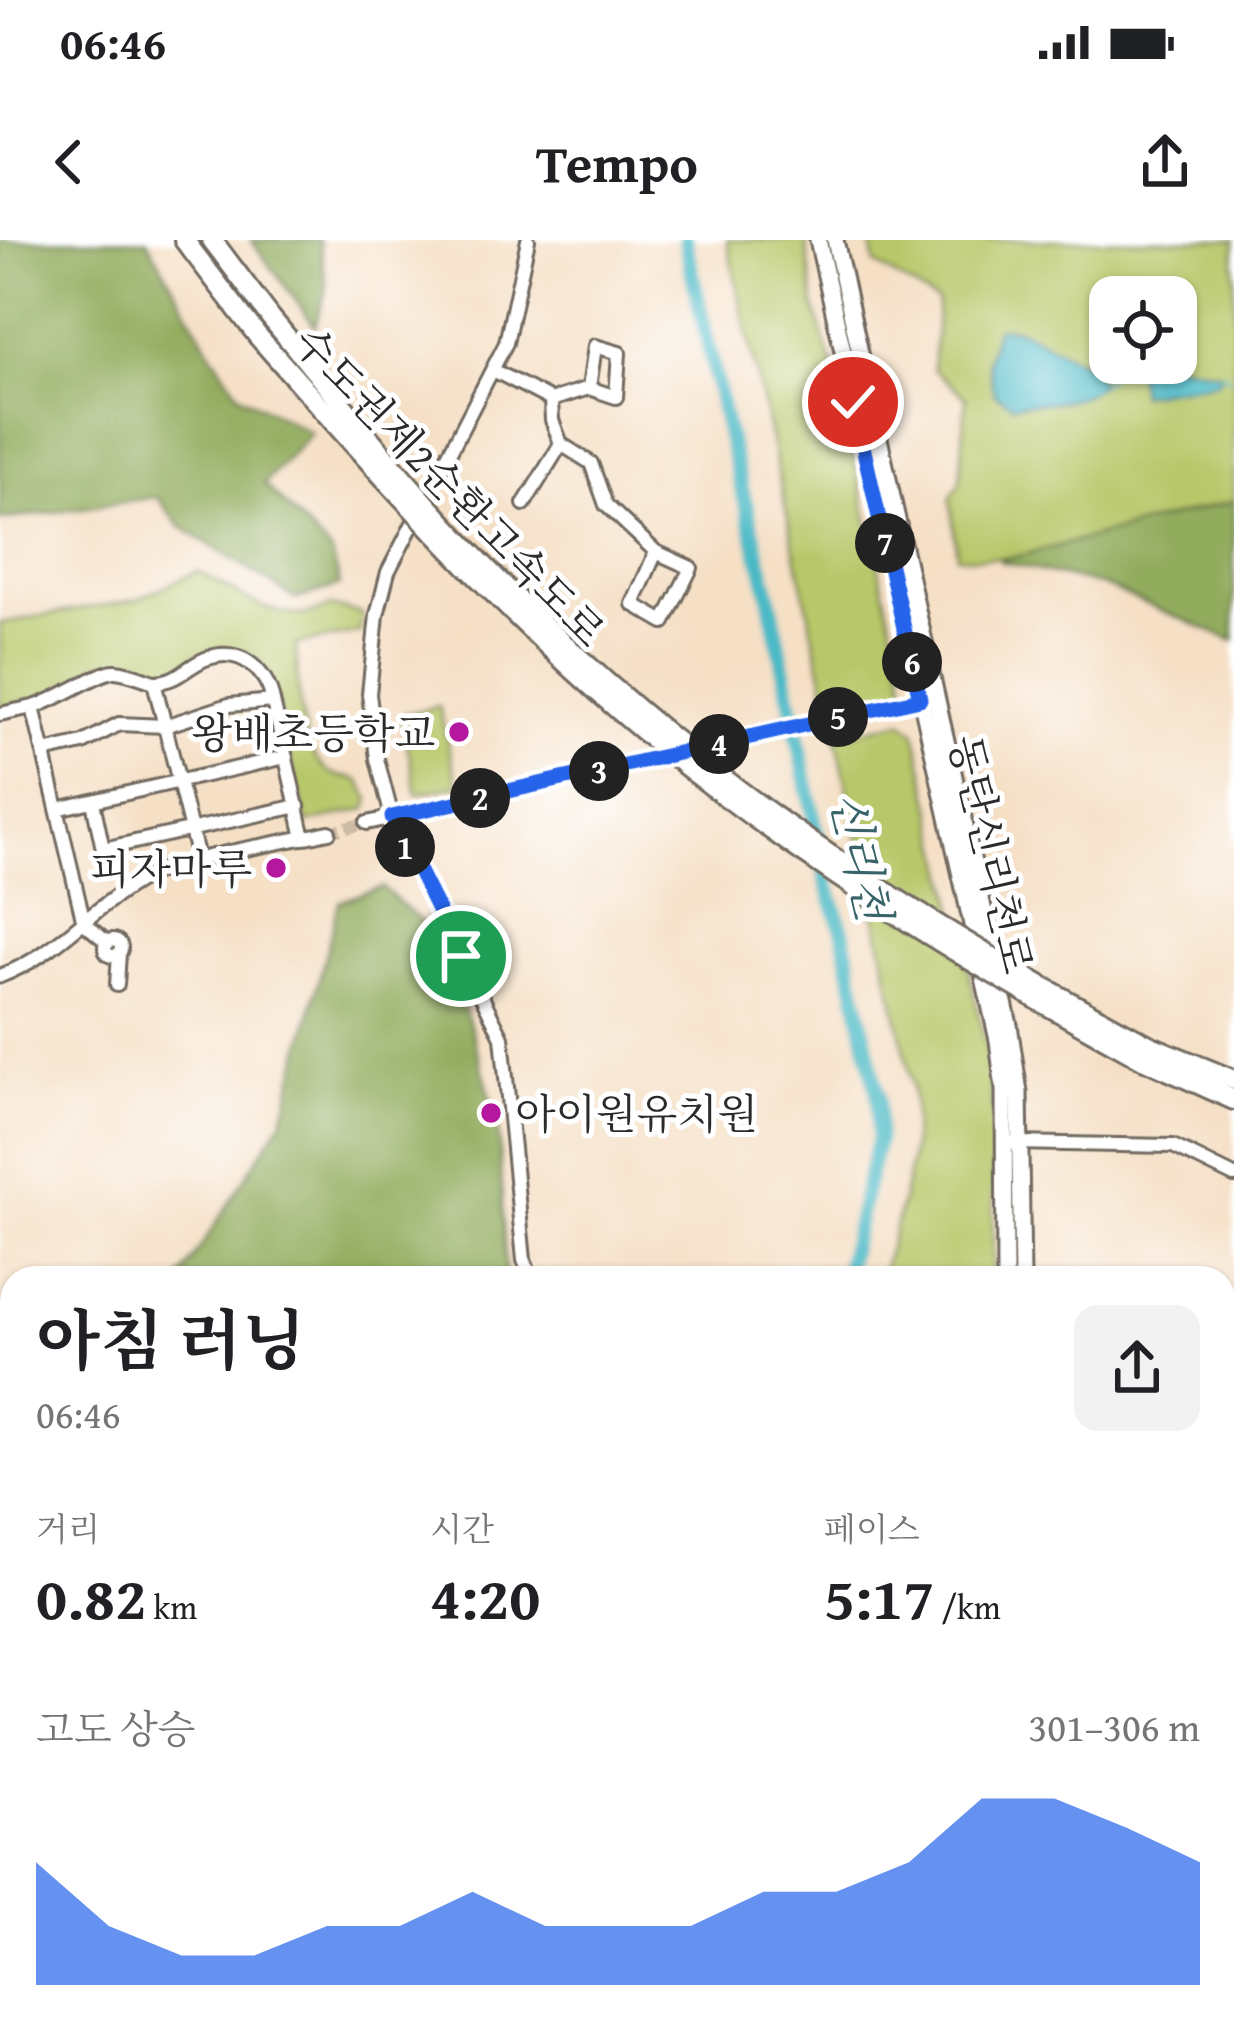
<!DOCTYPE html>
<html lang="ko">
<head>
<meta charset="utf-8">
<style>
  body { margin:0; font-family:"Gentium Book Plus","Noto Serif KR",serif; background:#f2f2f2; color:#202124; height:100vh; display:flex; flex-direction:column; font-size:45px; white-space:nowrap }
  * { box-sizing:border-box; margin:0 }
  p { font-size:39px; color:#757577 }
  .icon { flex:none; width:66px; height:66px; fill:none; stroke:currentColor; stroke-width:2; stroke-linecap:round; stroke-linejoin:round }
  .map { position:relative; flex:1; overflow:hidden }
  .panel { position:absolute; left:0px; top:1026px; width:1236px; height:768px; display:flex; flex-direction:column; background:#fff; border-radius:36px 36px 0 0; box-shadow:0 3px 9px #0004 }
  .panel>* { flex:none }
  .controls { position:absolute; left:1089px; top:36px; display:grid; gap:24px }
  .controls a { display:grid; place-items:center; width:108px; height:108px; border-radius:24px; background:#fff; box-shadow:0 3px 9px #0004; font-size:60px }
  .pin { position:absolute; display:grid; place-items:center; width:102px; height:102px; color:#fff; margin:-51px; border:6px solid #fff; border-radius:50%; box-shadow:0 3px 12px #0007 }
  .km { position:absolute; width:60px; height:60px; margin:-30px; border-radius:50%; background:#222; color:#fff; font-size:33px; line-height:60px; text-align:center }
  .round { display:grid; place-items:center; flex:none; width:126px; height:126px; border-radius:24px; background:#f2f2f2 }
  .headline { display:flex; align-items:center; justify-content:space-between; height:204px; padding:0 36px }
  h1 { font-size:66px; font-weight:700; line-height:90px }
  .figures { display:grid; grid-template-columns:repeat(3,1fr); gap:18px; height:204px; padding:12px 36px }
  .figures div { display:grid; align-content:center }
  .figures b { font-size:60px; font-weight:700 }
  .figures small { font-size:33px; font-weight:400 }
  .figures p { font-size:33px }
  .chart { height:336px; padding:24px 36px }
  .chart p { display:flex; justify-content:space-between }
  .chart svg { width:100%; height:216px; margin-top:12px; fill:#2563eb; opacity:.7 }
  .status { display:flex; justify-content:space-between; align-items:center; height:84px; padding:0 60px; background:#fff; direction:ltr }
  .status svg { height:33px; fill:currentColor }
  header { display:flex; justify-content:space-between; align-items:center; height:156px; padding:0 36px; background:#fff; font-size:54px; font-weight:700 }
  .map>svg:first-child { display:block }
</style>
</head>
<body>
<div class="status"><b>06:46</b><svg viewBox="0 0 49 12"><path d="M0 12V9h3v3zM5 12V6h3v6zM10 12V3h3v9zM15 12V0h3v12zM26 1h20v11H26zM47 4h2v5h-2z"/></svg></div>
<header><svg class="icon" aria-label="back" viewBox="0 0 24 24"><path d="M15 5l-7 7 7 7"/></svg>Tempo<svg class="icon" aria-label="share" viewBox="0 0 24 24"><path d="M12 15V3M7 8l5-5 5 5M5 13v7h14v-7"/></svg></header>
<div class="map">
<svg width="1234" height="1794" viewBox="0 0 1234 1794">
  <rect width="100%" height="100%" fill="#fff"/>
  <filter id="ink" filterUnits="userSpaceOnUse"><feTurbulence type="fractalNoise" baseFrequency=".00833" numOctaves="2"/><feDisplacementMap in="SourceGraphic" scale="24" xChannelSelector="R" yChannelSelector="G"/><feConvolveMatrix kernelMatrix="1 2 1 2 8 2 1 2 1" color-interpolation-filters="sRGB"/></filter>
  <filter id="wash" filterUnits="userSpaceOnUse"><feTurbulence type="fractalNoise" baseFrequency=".004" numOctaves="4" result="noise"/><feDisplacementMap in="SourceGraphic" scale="48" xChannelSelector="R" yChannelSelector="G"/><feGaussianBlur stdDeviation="2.7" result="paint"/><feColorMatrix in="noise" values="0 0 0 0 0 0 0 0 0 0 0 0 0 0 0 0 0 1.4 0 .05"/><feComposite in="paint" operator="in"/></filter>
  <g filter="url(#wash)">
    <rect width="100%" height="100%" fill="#f5dfc5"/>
    <!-- green -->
    <path fill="#b8c769" stroke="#72794a" stroke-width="3" fill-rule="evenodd" d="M727 0H806L814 65 835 133 905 443 898 452 829 466Z
      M870 0H1234V263C1146 291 1050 327 957 316L950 258 960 243 966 157 933 129 938 62 875 24ZM1110 57H1176V123H1110Z
      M198 331C239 353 286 392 331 366L363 374 360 392 296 405C298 438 297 502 323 527 332 536 347 538 359 540L370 559 367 569 307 583 268 432 258 421 247 413 220 408 196 416 166 435 116 421 98 424 54 454 0 467V383L135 360Z
      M439 466 458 545 417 554 401 475Z
      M902 481 915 491 989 820 993 876V1038H880C900 970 920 916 912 844L836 497Z
      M551 1782H682L683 1794H552Z"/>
    <!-- forest -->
    <path fill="#92ac5d" stroke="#5e6c44" stroke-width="3" d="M0 0H147L212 114 240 155 311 193 264 244 332 313 340 345 296 359 180 286 157 257 0 280Z
      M251 0H319L327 47 315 86Z
      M1234 261V401L1104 346 999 321Z
      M382 647 429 689 470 785 498 883 506 1038H181L283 879 339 662Z"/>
    <!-- water -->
    <path fill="#4cbac6" stroke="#3c7278" stroke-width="3" d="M997 87 1019 89 1097 130 1100 144C1082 165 1039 162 1012 165L994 153 987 119Z
      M1135 123H1172L1222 133 1217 142 1140 154Z"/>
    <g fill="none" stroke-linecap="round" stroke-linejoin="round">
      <!-- stream -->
      <path stroke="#4cbac6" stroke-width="3" d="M1222 133 1229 138
        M1100 144 1120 130 1136 135"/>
      <!-- river -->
      <path stroke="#4cbac6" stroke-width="15" d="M685 0 728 196 768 349 827 643 843 692 878 857V899L844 1038
        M520 1782 522 1794"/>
    </g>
  </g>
  <g filter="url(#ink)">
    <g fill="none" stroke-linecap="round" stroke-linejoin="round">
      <!-- minor-tunnel -->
      <path stroke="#cdbba6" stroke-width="12" stroke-dasharray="12 6" stroke-linecap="butt" d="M329 592 367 583"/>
      <defs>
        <path id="minor" d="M528 0 506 103 388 332 377 375 369 454 377 519 392 577 502 797 524 1020 531 1038
          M493 130 551 160 589 148 616 157 619 113 595 106 589 148
          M561 204 591 223 606 265 656 312 633 364 664 382 691 328 656 312
          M524 264 561 204 552 180 551 160
          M154 442C179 442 187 425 208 418 242 406 267 432 273 461
          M33 467C56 461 102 430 115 431 128 432 142 438 154 442L165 486 229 465 273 461 304 598
          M0 474 33 467 84 683 108 703
          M44 512 83 503 119 484 165 486 199 622
          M93 562 103 609 298 566
          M57 569 286 517
          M367 583 929 457
          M105 708a8 8 0 1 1 16 0a8 8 0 1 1-16 0Z
          M0 736C55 716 89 670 139 641 181 617 278 604 329 592
          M117 745 119 713
          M1011 903 1173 906 1234 936
          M1224 1621H1234
          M858 1782V1794
          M690 1787 782 1794
          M828 1794V1782
          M898 1794V1782
          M948 1794 949 1782"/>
        <path id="major" d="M818 0 998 800 1004 850 1005 1038
          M835 0 1009 785 1019 852 1022 1038
          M0 1335H12
          M1224 1338H1234
          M0 1358H12
          M1224 1363H1234
          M1005 1794V1782
          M1021 1794V1782"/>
        <path id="highway" d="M184 0 257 95
          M212 0 271 78
          M1149 805 1234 840
          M1143 819 1234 860
          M0 1789C115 1782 231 1783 346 1794"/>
      </defs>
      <!-- minor casing -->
      <use href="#minor" stroke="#726a61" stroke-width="18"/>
      <!-- major casing -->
      <use href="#major" stroke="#726a61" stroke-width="21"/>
      <!-- highway casing -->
      <use href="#highway" stroke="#726a61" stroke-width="24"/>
      <!-- minor -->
      <use href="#minor" stroke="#fff" stroke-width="12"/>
      <!-- major -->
      <use href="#major" stroke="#fff" stroke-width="15"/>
      <!-- highway -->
      <use href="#highway" stroke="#fff" stroke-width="18"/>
      <defs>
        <path id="highway-bridge" d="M271 78C316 132 359 187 405 240 504 353 619 460 739 550 868 647 1007 729 1149 805
          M257 95C400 259 546 422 721 553 854 654 997 739 1143 819"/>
      </defs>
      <!-- highway-bridge casing -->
      <use href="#highway-bridge" stroke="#726a61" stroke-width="24" stroke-linecap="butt"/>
      <!-- highway-bridge -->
      <use href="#highway-bridge" stroke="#fff" stroke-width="18"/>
    </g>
  </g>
  <g fill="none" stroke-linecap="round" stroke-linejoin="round" filter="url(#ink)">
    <defs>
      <path id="route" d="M461 716 392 577 920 459 853 162"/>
    </defs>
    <!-- route casing -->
    <use href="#route" stroke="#fff" stroke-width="24"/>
    <!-- route -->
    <use href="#route" stroke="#2563eb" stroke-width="15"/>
  </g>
  <!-- markers -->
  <g fill="#b5179e" stroke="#fff" stroke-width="4.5">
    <circle cx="459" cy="492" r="12"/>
    <circle cx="276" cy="628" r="12"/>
    <circle cx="491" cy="873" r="12"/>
  </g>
  <g text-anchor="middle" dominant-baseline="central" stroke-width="10" stroke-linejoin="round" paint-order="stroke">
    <!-- street labels -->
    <g font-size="42" fill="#2b2b2b" stroke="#fff">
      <text transform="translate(450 246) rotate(46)">수도권제2순환고속도로</text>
      <text transform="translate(992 614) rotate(77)">동탄신리천로</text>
    </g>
    <!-- poi labels -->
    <g font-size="42" fill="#2b2b2b" stroke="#fff" text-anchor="end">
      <text x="435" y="492">왕배초등학교</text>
      <text x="252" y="628">피자마루</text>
      <text x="515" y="873" text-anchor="start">아이원유치원</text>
    </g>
    <!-- water labels -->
    <g font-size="45" font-style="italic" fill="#386469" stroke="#fff">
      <text transform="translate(861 616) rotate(77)">신리천</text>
    </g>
  </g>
</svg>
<div class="controls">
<a><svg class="icon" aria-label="locate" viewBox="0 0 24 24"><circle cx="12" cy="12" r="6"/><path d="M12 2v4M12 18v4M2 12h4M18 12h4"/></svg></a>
</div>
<div class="pin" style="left:461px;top:716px;background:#1e9e55"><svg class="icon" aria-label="arrive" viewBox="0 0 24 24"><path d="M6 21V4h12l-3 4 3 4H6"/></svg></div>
<div class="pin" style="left:853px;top:162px;background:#d93025"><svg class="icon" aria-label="check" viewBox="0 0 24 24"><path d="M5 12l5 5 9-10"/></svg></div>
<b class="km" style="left:405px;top:607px">1</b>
<b class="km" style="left:480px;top:558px">2</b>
<b class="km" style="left:599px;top:531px">3</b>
<b class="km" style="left:719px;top:504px">4</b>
<b class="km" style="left:838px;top:477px">5</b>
<b class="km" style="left:912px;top:422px">6</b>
<b class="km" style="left:885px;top:303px">7</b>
<section class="panel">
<div class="headline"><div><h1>아침 러닝</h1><p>06:46</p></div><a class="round"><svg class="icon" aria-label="share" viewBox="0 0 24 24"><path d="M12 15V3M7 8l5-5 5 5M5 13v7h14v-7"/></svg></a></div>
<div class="figures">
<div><p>거리</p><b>0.82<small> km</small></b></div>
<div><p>시간</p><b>4:20</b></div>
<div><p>페이스</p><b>5:17<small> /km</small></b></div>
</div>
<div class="chart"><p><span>고도 상승</span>301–306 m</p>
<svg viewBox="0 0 160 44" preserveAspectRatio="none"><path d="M0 44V19L10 32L20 38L30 38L40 32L50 32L60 25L70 32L80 32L90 32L100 25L110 25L120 19L130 6L140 6L150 12L160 19V44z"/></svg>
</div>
</section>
</div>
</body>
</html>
